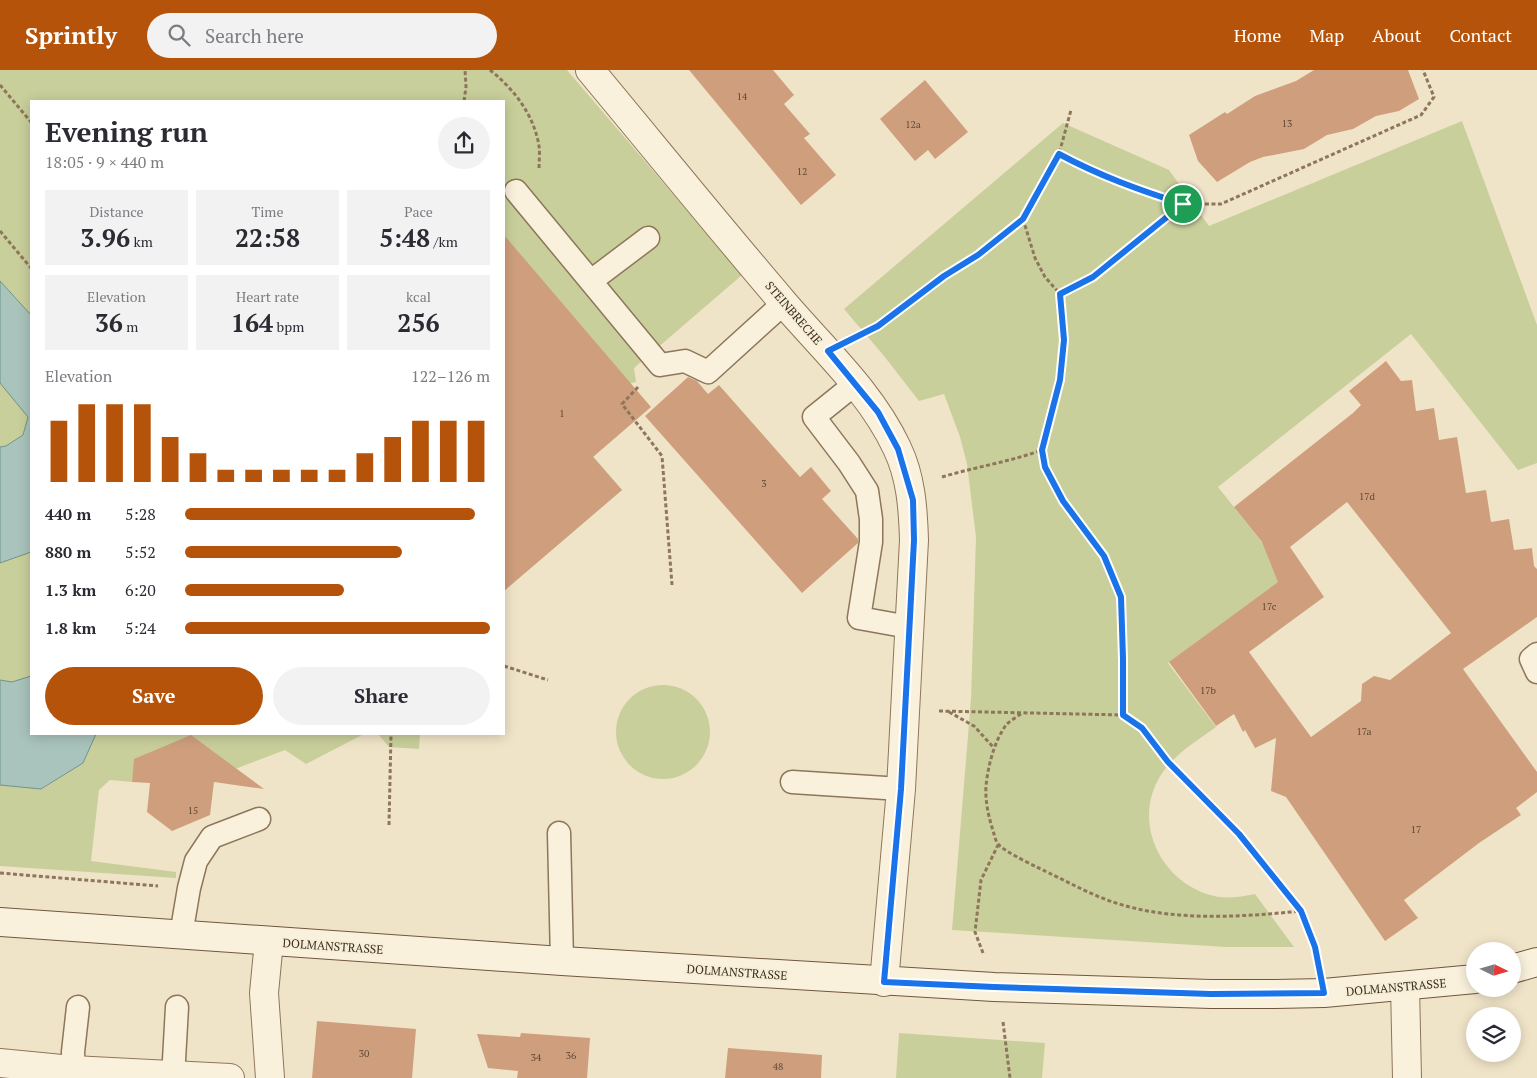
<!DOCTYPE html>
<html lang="en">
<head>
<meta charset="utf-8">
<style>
  body { margin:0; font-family:"PT Serif",serif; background:#f2f2f3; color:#2b2b33; height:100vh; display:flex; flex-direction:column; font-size:19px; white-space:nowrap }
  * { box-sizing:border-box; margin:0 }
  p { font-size:16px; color:#7c7c81 }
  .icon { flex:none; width:28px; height:28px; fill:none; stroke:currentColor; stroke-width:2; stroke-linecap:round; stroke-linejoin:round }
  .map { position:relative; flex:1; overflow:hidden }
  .sheet { position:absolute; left:30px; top:30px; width:475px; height:635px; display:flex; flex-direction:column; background:#fff; border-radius:0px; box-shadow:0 2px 12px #0003 }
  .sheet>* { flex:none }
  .needle { width:32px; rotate:95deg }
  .tools { position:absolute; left:1466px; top:872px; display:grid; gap:10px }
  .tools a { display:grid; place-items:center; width:55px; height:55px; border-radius:50%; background:#fff; box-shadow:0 2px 12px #0003; font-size:25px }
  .pin { position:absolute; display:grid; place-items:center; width:42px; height:42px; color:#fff; margin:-21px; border:2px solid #fff; border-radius:50%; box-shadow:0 1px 5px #0007 }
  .round { display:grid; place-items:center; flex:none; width:52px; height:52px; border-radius:26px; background:#f2f2f3 }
  .overview { display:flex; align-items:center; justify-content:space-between; height:85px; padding:0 15px }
  h1 { font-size:28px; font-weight:600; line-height:38px }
  .figures { display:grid; grid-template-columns:repeat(3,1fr); gap:8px; height:85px; padding:5px 15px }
  .figures div { display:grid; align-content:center; border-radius:0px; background:#f2f2f3; text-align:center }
  .figures b { font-size:25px; font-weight:600 }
  .figures small { font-size:14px; font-weight:400 }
  .figures p { font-size:14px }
  .chart { height:140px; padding:10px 15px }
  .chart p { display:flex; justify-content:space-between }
  .chart svg { width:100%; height:90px; margin-top:5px; stroke:#b45309; stroke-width:6 }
  .cta { display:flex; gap:10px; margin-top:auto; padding:10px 15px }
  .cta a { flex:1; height:58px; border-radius:30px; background:#b45309; color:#fff; font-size:20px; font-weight:600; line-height:58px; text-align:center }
  .cta a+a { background:#f2f2f3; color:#2b2b33 }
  ul { padding:0 15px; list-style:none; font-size:16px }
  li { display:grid; grid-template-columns:80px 60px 1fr; align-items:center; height:38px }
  li i { height:12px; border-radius:6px; background:#b45309 }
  header { display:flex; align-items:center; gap:30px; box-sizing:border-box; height:70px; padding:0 25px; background:#b45309; color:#fff }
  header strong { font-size:24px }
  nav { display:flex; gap:28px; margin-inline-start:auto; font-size:18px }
  .search { width:350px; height:45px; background:#f2f2f3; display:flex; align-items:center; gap:12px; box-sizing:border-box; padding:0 18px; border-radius:28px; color:#7c7c81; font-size:19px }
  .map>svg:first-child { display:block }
</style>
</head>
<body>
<header>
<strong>Sprintly</strong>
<div class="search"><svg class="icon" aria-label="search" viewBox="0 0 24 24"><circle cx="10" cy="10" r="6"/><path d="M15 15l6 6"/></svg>Search here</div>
<nav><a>Home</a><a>Map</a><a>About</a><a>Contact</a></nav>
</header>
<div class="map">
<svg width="1537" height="1008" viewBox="0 0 1537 1008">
  <rect width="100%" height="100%" fill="#f0e4c8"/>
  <!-- green -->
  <path fill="#c9cf9b" d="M0 0H567L742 205 634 298 636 312 631 313 610 331 593 386 622 420 504 521V31H31V245L0 211Z
    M1462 51 1537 255V393L1518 400 1411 264 1218 417 1288 505 1168 593 1216 657C1194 673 1171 686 1158 710 1134 755 1161 809 1207 824 1223 830 1239 827 1255 824L1294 877H1226L952 860 971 629 976 467 967 394 960 367 944 324 919 331 884 286 844 239 1063 53 1169 100 1209 156Z
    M0 313 28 346 23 365 6 376 0 377Z
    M28 482H31V606L12 612 0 610V493Z
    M616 662a47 47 0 1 1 94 0a47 47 0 1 1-94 0Z
    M96 664H364L306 694 285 680 235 699 135 689 132 712 110 710 99 720 91 791 176 802V808L0 796V715L42 719 83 693Z
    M378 664H420L419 679 389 677Z
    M899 963 1045 973 1042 1008H896Z"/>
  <!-- water -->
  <path fill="#a9c4bc" stroke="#6f938a" d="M0 211 31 245V482L0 493V377L6 376 23 365 28 347 0 313Z
    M31 606V664H96L83 693 41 719 0 715V610L12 612Z"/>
  <!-- building -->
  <path fill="#cf9f7d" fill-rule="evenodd" d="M689 0H773L794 25 784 34 810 64 804 68 836 105 801 135Z
    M1314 0H1408L1419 29 1399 41 1376 46 1353 59 1327 65 1304 79 1263 87 1250 92 1217 112 1198 91 1189 65 1225 42 1227 44 1255 26 1296 11Z
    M925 10 968 62 935 89 928 80 915 91 880 49Z
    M504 165 651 337 593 387 622 420 504 521Z
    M1386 291 1401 311 1412 310 1416 341 1434 338 1439 370 1457 367 1466 423 1486 420 1491 452 1509 449 1514 480 1532 478 1534 496 1537 499V547L1463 599 1537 702V722L1516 738 1521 745 1479 773 1404 830 1418 848 1385 871 1286 727 1271 721 1276 668 1255 678 1245 660 1243 662 1234 644 1216 656 1169 592 1278 512 1262 472 1234 437 1353 343 1361 335 1349 321ZM1347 432 1451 563 1390 610 1374 606 1362 614 1361 631 1311 667 1249 582 1324 527 1290 477Z
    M688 307 697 311 708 324 719 315 800 407 811 397 831 421 822 429 858 469V473L802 523 645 346Z
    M191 665 264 719 214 712 210 745 172 761 147 742 150 713 132 712 134 689Z
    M317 951 416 959 412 1008H312Z
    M521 963 590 968 587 1008H517L518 1001 488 998 477 964 520 967Z
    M728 978 822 985 821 1008H725Z"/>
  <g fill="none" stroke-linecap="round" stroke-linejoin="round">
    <defs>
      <path id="service" d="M516 121 660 295 685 291 708 302 784 233
        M591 211 648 168
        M855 314 814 347 849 393 867 421 871 449V472L859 548 909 557
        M1537 584 1531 589 1537 602
        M792 712 901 719
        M559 763 562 891
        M181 865 189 818 196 791 212 767 259 749
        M74 1008 73 982 78 937
        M173 1008 177 937"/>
      <path id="minor" d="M590 0C654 77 718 156 783 232 823 279 871 322 897 378 911 407 913 438 914 470L901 719 884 912
        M269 871 264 923 270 1008
        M1405 916 1407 1008
        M0 993 72 1000 230 1008"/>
      <path id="secondary" d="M0 852 562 891 994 917 1211 924H1275L1324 923 1475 909
        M1512 899 1537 892"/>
    </defs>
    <!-- service casing -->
    <use href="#service" stroke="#8d765c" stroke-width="25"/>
    <!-- minor casing -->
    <use href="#minor" stroke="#8d765c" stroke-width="30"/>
    <!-- secondary casing -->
    <use href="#secondary" stroke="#6f573f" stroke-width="30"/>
    <!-- path -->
    <path stroke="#8d765c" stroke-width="3" stroke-dasharray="4 2.5" stroke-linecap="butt" d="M490 0C514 19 534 45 539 76 540 83 539 92 539 100
      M0 15 31 52
      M464 31 466 17 465 0
      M1059 84 1089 100 1138 120 1183 134H1221L1421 45 1434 27 1423 0
      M1023 149 1035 188 1045 207 1060 224 1064 270 1060 309 1042 380 1045 397 1063 431 1104 486 1121 527 1123 645
      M0 161 31 198
      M1060 224 1093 207 1183 134
      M857 266 877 256 944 206 978 185 1023 149 1059 84 1071 40
      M638 317 622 334 662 386 672 515
      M942 407C975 397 1009 392 1042 380
      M504 596 548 610
      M939 641 1123 645 1142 658 1168 692 1239 764 1301 841 1315 877 1318 890
      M949 642 974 656 994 678
      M1021 644C1016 647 1010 651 1006 655 994 672 988 696 986 716 985 733 989 748 994 764 995 767 996 772 998 774 1004 782 1041 799 1051 804 1072 814 1092 825 1113 832 1171 852 1241 847 1301 841
      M389 755 391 664
      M0 803 158 816
      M983 883 975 862 981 810 998 775
      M1003 952 1010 1008"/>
    <!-- service -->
    <use href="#service" stroke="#faf1dc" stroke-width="22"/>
    <!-- minor -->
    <use href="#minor" stroke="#faf1dc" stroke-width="28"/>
    <!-- secondary -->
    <use href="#secondary" stroke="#faf1dc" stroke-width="28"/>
  </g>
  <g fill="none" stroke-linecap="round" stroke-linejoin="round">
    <defs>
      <path id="route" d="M1059 84C1100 106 1139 120 1183 134L1093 207 1060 224 1064 270 1060 310 1042 380 1045 397 1063 431 1104 486 1121 527 1123 589V645L1142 658 1168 692 1239 764 1301 841 1315 877 1324 923 1211 924 994 917 884 912 901 719 914 470 913 430 898 379 878 342 828 281 878 256 944 206 978 185 1023 149Z"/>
    </defs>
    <!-- route casing -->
    <use href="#route" stroke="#fff" stroke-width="10"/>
    <!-- route -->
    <use href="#route" stroke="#1a73e8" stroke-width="6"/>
  </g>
  <g text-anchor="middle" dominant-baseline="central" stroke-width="4" stroke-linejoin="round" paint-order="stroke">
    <!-- number labels -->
    <g font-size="10" fill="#624a37">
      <text x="742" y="26">14</text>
      <text x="1287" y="53">13</text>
      <text x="913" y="54">12a</text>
      <text x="802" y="101">12</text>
      <text x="562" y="343">1</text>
      <text x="764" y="413">3</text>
      <text x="1367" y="426">17d</text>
      <text x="1269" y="536">17c</text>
      <text x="1208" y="620">17b</text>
      <text x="1364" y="661">17a</text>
      <text x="193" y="740">15</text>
      <text x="1416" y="759">17</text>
      <text x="364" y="983">30</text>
      <text x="571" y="985">36</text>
      <text x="536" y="987">34</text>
      <text x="778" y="996">48</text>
    </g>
    <!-- street labels -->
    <g font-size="12" fill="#3d2e20" stroke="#f7eed8">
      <text transform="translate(794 243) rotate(49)">STEINBRECHE</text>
      <text transform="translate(333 876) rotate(4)">DOLMANSTRASSE</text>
      <text transform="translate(737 902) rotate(4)">DOLMANSTRASSE</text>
      <text transform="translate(1396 917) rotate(-5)">DOLMANSTRASSE</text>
    </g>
  </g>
</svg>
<div class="tools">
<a><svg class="needle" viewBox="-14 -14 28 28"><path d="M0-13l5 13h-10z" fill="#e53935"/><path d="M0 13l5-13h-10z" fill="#7c7c81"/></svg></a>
<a><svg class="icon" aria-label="layers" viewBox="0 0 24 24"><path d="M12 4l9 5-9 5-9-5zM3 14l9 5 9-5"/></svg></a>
</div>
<div class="pin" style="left:1183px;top:134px;background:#1e9e55"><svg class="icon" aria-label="arrive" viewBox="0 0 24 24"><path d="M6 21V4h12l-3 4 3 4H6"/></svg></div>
<section class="sheet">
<div class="overview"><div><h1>Evening run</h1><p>18:05 · 9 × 440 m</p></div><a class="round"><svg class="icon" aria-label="share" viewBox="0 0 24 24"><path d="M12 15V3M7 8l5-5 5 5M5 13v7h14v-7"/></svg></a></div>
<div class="figures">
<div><p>Distance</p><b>3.96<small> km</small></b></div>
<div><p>Time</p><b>22:58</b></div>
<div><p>Pace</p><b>5:48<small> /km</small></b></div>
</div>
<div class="figures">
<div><p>Elevation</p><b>36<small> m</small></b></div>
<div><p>Heart rate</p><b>164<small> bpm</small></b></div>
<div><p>kcal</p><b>256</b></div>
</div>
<div class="chart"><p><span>Elevation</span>122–126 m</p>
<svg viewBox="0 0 160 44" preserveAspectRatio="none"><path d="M5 44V14M15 44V6M25 44V6M35 44V6M45 44V22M55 44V30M65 44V38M75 44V38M85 44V38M95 44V38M105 44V38M115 44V30M125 44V22M135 44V14M145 44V14M155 44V14"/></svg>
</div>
<ul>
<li><b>440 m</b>5:28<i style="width:95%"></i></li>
<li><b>880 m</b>5:52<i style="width:71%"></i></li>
<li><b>1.3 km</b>6:20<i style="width:52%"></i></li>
<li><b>1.8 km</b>5:24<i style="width:100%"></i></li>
</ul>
<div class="cta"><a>Save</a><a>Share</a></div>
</section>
</div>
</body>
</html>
